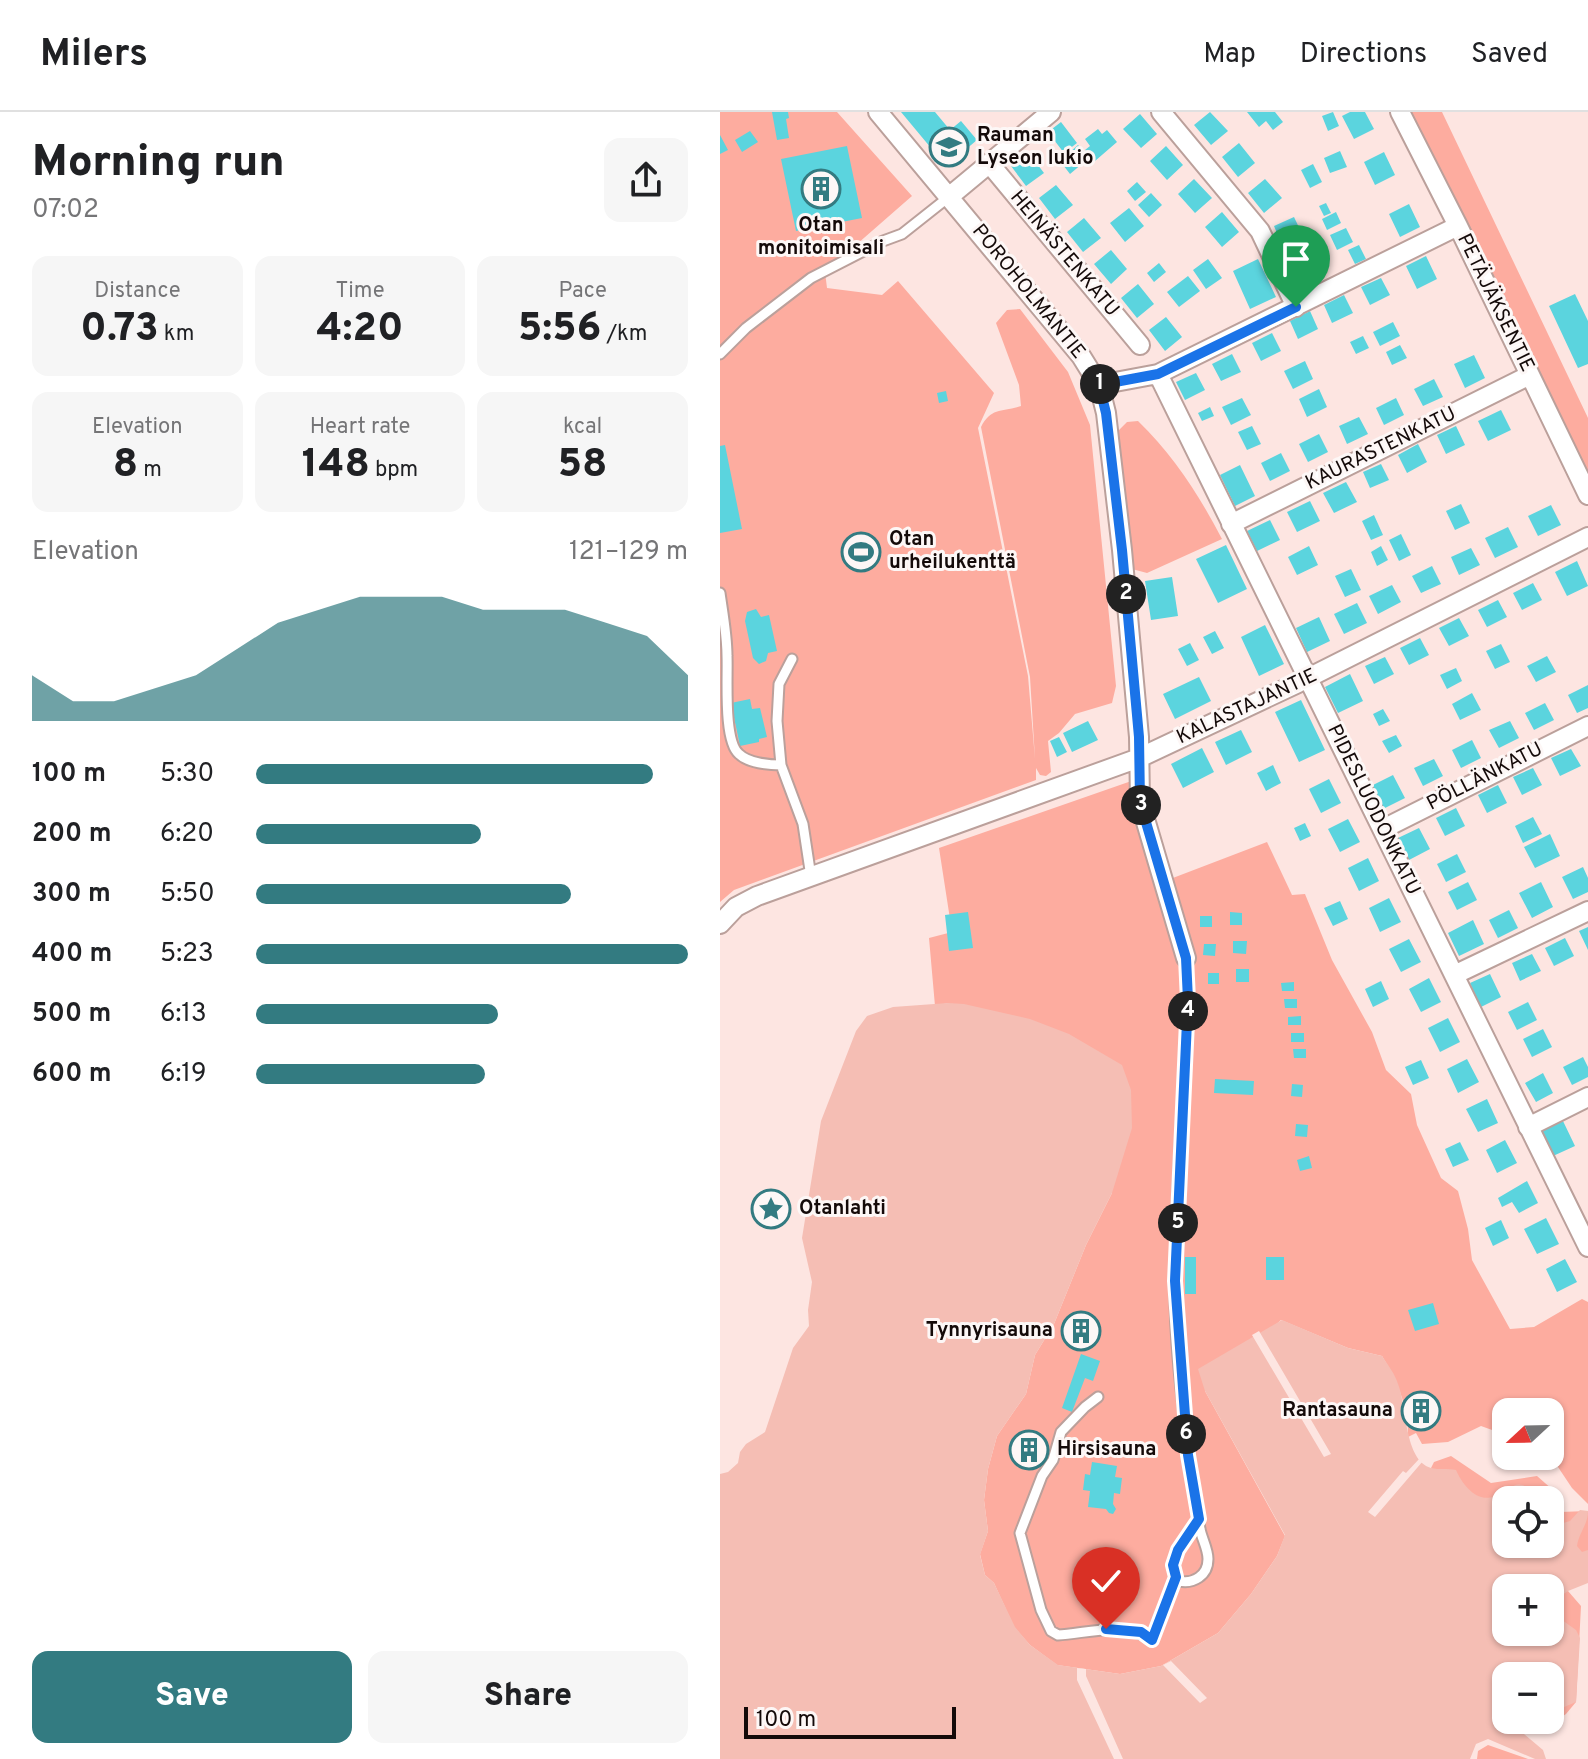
<!DOCTYPE html>
<html lang="en">
<head>
<meta charset="utf-8">
<style>
  body { margin:0; font-family:Overpass,sans-serif; background:#f6f6f6; color:#202124; height:100vh; display:flex; flex-direction:column; font-size:30px; white-space:nowrap }
  * { box-sizing:border-box; margin:0 }
  p { font-size:26px; color:#757577 }
  .icon { flex:none; width:44px; height:44px; fill:none; stroke:currentColor; stroke-width:2; stroke-linecap:round; stroke-linejoin:round }
  .map { position:relative; flex:1; overflow:hidden }
  .drawer { display:flex; flex-direction:column; background:#fff; width:720px }
  .drawer>* { flex:none }
  .needle { width:52px; rotate:248deg }
  .fabs { position:absolute; left:772px; top:1286px; display:grid; gap:16px }
  .fabs a { display:grid; place-items:center; width:72px; height:72px; border-radius:16px; background:#fff; box-shadow:0 2px 6px #0004; font-size:40px }
  .scale { position:absolute; left:24px; bottom:20px; width:212px; box-sizing:border-box; padding-left:8px; border:4px solid #140a09; border-top:0; font-size:22px; line-height:28px; white-space:nowrap; color:#140a09; -webkit-text-stroke:6px #fdf7f6; paint-order:stroke }
  .pin { position:absolute; display:grid; place-items:center; width:68px; height:68px; color:#fff; margin:-82px -34px; border-radius:50% 50% 50% 0; rotate:-45deg; box-shadow:0 0 8px #0007 }
  .pin .icon { rotate:45deg }
  .km { position:absolute; width:40px; height:40px; margin:-20px; border-radius:50%; background:#222; color:#fff; font-size:22px; line-height:40px; text-align:center }
  .round { display:grid; place-items:center; flex:none; width:84px; height:84px; border-radius:16px; background:#f6f6f6 }
  .overview { display:flex; align-items:center; justify-content:space-between; height:136px; padding:0 32px }
  h1 { font-size:44px; font-weight:800; line-height:60px }
  .metrics { display:grid; grid-template-columns:repeat(3,1fr); gap:12px; height:136px; padding:8px 32px }
  .metrics div { display:grid; align-content:center; border-radius:16px; background:#f6f6f6; text-align:center }
  .metrics b { font-size:40px; font-weight:800 }
  .metrics small { font-size:22px; font-weight:400 }
  .metrics p { font-size:22px }
  .chart { height:224px; padding:16px 32px }
  .chart p { display:flex; justify-content:space-between }
  .chart svg { width:100%; height:144px; margin-top:8px; fill:#337b81; opacity:.7 }
  .cta { display:flex; gap:16px; margin-top:auto; padding:16px 32px }
  .cta a { flex:1; height:92px; border-radius:16px; background:#337b81; color:#fff; font-size:32px; font-weight:800; line-height:92px; text-align:center }
  .cta a+a { background:#f6f6f6; color:#202124 }
  ul { padding:0 32px; list-style:none; font-size:26px }
  li { display:grid; grid-template-columns:128px 96px 1fr; align-items:center; height:60px }
  li i { height:20px; border-radius:10px; background:#337b81 }
  header { display:flex; align-items:center; gap:48px; box-sizing:border-box; height:112px; padding:0 40px; background:#fff; border-bottom:2px solid #e0e0e0 }
  header strong { font-size:38px }
  nav { display:flex; gap:44px; margin-inline-start:auto; font-size:28px }
  main { display:flex; flex:1; min-height:0 }
  .map>svg:first-child { display:block }
</style>
</head>
<body>
<header>
<strong>Milers</strong>
<nav><a>Map</a><a>Directions</a><a>Saved</a></nav>
</header>
<main>
<section class="drawer">
<div class="overview"><div><h1>Morning run</h1><p>07:02</p></div><a class="round"><svg class="icon" aria-label="share" viewBox="0 0 24 24"><path d="M12 15V3M7 8l5-5 5 5M5 13v7h14v-7"/></svg></a></div>
<div class="metrics">
<div><p>Distance</p><b>0.73<small> km</small></b></div>
<div><p>Time</p><b>4:20</b></div>
<div><p>Pace</p><b>5:56<small> /km</small></b></div>
</div>
<div class="metrics">
<div><p>Elevation</p><b>8<small> m</small></b></div>
<div><p>Heart rate</p><b>148<small> bpm</small></b></div>
<div><p>kcal</p><b>58</b></div>
</div>
<div class="chart"><p><span>Elevation</span>121–129 m</p>
<svg viewBox="0 0 160 44" preserveAspectRatio="none"><path d="M0 44V30L10 38L20 38L30 34L40 30L50 22L60 14L70 10L80 6L90 6L100 6L110 10L120 10L130 10L140 14L150 18L160 30V44z"/></svg>
</div>
<ul>
<li><b>100 m</b>5:30<i style="width:92%"></i></li>
<li><b>200 m</b>6:20<i style="width:52%"></i></li>
<li><b>300 m</b>5:50<i style="width:73%"></i></li>
<li><b>400 m</b>5:23<i style="width:100%"></i></li>
<li><b>500 m</b>6:13<i style="width:56%"></i></li>
<li><b>600 m</b>6:19<i style="width:53%"></i></li>
</ul>
<div class="cta"><a>Save</a><a>Share</a></div>
</section>
<div class="map">
<svg width="868" height="1647" viewBox="0 0 868 1647">
  <rect width="100%" height="100%" fill="#fde5e1"/>
  <!-- green -->
  <path fill="#fdac9f" d="M0 0H117L192 84 105 160 107 176 162 183 178 169 274 281 258 316 308 564 315 647 310 565 261 315C271 295 282 300 301 294L299 273 276 211 287 198 300 197 348 260 370 313 396 574 392 591 355 602 339 621 328 629 331 660 326 664 320 663 316 656V668L14 778 0 790Z
    M689 0H722L868 306V364Z
    M418 309C454 344 479 383 502 427L427 461 412 457 398 319 407 310Z
    M420 666 445 769 547 730 572 783 585 782 612 848 652 920 666 958 691 982 697 1013 721 1066 738 1079 748 1117 752 1148 790 1217 814 1215 862 1187 868 1190V1392L852 1376 830 1343V1300H786V1323L761 1314 728 1330 702 1332 696 1321 688 1325C689 1295 677 1269 662 1244L628 1236 561 1208 485 1279 565 1424 557 1444 531 1482 498 1521 441 1554 400 1562 337 1553 310 1533 294 1515 274 1471 265 1463 260 1442 268 1419 264 1388 268 1357 277 1324 306 1282 315 1243 334 1212 366 1133 392 1081 228 891 215 894 209 826 232 820 219 736Z
    M731 1344 771 1371 817 1364 833 1378 835 1393 840 1400 868 1399V1443L830 1432V1388H786V1427L711 1356 714 1350Z
    M848 1479 861 1494 856 1590 846 1602 828 1614 813 1617 804 1622 786 1608H830V1480Z
    M768 1633 808 1647H757L758 1639Z"/>
  <!-- water -->
  <path fill="#f5beb4" fill-rule="evenodd" d="M228 891 244 892 310 907 349 922 402 953 411 978 412 1016 392 1081 366 1133 334 1212 315 1243 306 1282 277 1324 268 1357 264 1388 268 1419 260 1443 265 1463 274 1471 295 1515 310 1533 338 1553 400 1562 441 1554 498 1521 531 1482 557 1444 565 1423 485 1279 478 1257 562 1208 628 1236 662 1244C668 1253 675 1262 678 1272 687 1294 684 1348 711 1356 719 1358 728 1356 736 1358 742 1372 757 1392 775 1384 794 1376 799 1361 818 1388H786V1432H830V1406L840 1412 850 1409 860 1398 868 1399C868 1413 859 1420 857 1434L862 1440 868 1438V1471L848 1479 832 1490 835 1503 856 1518 860 1526 856 1590 830 1601V1564H786V1608H817L807 1614 804 1622 823 1638 826 1647H815L768 1627 756 1632 750 1647H0V1362L8 1360 18 1351 20 1340 26 1332 45 1320 73 1236 89 1214 88 1198 92 1170 82 1126 101 1009 136 919 147 904 173 895ZM786 1476H830V1520H786Z"/>
  <!-- pier -->
  <path fill="#fde5e1" d="M539 1219 611 1342 604 1345 532 1223Z
    M700 1346 703 1349 655 1405 648 1400 683 1359 686 1361Z
    M451 1549 487 1586 480 1591 443 1553Z
    M357 1556 366 1557V1564L403 1647H394L357 1568Z"/>
  <!-- building -->
  <path fill="#5bd4de" d="M52 0H68L69 6 66 7 69 26 57 28Z
    M181 0H215L230 18 241 9 257 28 226 54Z
    M490 0 508 19 491 33 474 13Z
    M527 0H555L563 10 553 18 546 9 539 15Z
    M613 0 619 14 608 19 602 4Z
    M630 0H645L654 17 634 27 622 4Z
    M420 2 437 22 421 36 403 17Z
    M341 10 357 31 344 41 328 20Z
    M378 17 382 22 387 18 397 30 375 49 365 38 370 34 365 27Z
    M30 19 38 30 22 40 15 28Z
    M0 23 8 38 0 42Z
    M519 31 535 51 518 65 502 45Z
    M358 33 369 46 350 62 340 49Z
    M127 34 142 106 76 119 61 47Z
    M446 34 463 53 447 68 430 49Z
    M620 39 627 55 610 61 604 46Z
    M308 40 324 61 306 74 291 54Z
    M664 40 675 63 655 73 644 50Z
    M593 52 602 70 590 76 581 58Z
    M474 67 492 86 475 101 458 82Z
    M545 67 562 86 544 101 528 81Z
    M417 70 426 80 415 89 407 79Z
    M336 73 353 93 335 107 319 86Z
    M431 81 442 93 429 105 418 93Z
    M606 91 611 101 604 104 599 94Z
    M689 92 700 115 680 125 669 102Z
    M409 96 424 114 405 130 390 111Z
    M502 100 519 120 502 135 485 115Z
    M616 100 621 111 607 118 602 107Z
    M574 105 585 128 564 138 554 114Z
    M364 106 381 126 363 140 347 120Z
    M626 116 633 130 617 138 610 123Z
    M639 133 646 147 635 152 628 138Z
    M391 138 407 157 391 172 374 152Z
    M594 140 605 163 584 173 573 150Z
    M706 144 717 167 697 177 686 154Z
    M488 147 502 166 486 177 473 158Z
    M538 147 556 185 530 197 513 159Z
    M439 151 446 160 434 170 427 161Z
    M468 164 480 179 459 195 447 180Z
    M661 166 670 183 650 193 641 175Z
    M418 172 434 192 417 206 401 186Z
    M855 182 868 209V252L858 256 829 194Z
    M624 183 633 201 612 211 604 193Z
    M590 199 598 217 578 227 570 209Z
    M446 205 462 225 445 239 429 218Z
    M673 210 680 224 660 234 653 220Z
    M552 221 561 239 541 249 532 231Z
    M643 224 649 236 636 242 630 230Z
    M680 233 687 246 672 253 666 240Z
    M512 242 521 260 501 269 492 252Z
    M754 243 765 266 745 276 734 252Z
    M585 249 593 267 573 277 564 259Z
    M476 261 485 278 465 288 456 270Z
    M714 267 723 285 703 294 694 277Z
    M599 277 607 295 587 305 579 287Z
    M226 279 228 289 219 291 217 281Z
    M522 286 531 303 511 313 502 295Z
    M676 286 684 303 664 313 656 296Z
    M490 295 494 304 482 309 478 301Z
    M781 298 791 318 768 329 758 309Z
    M639 305 648 322 627 332 619 314Z
    M532 314 541 332 527 338 518 320Z
    M736 314 745 333 726 342 717 323Z
    M599 322 608 340 588 350 579 332Z
    M698 332 707 350 687 361 678 343Z
    M5 333 22 417 0 421V334Z
    M561 341 570 359 550 369 541 351Z
    M661 352 669 368 650 376 643 360Z
    M520 353 535 384 515 394 500 363Z
    M626 370 637 390 614 401 603 381Z
    M590 389 600 409 577 420 567 400Z
    M741 392 750 411 735 418 726 399Z
    M831 393 841 413 818 424 808 404Z
    M654 403 663 423 651 428 642 409Z
    M550 408 560 428 537 439 527 419Z
    M788 415 798 435 775 446 765 426Z
    M681 422 691 443 679 449 669 428Z
    M506 433 527 477 498 491 476 447Z
    M589 434 598 453 577 463 568 445Z
    M661 434 668 448 657 454 651 440Z
    M751 436 760 453 739 463 731 445Z
    M857 449 868 474 847 484 835 460Z
    M712 454 721 472 701 481 692 464Z
    M631 457 641 478 625 485 615 464Z
    M452 465 458 504 431 508 425 469Z
    M813 471 822 488 802 498 793 481Z
    M672 473 681 490 658 502 649 484Z
    M778 488 787 505 767 515 758 498Z
    M637 491 647 511 624 522 614 502Z
    M36 497 41 505 49 503 57 539 48 541 46 549 39 552 33 546 25 509 27 500Z
    M599 505 610 529 587 540 576 516Z
    M739 506 749 524 729 534 719 516Z
    M545 513 564 552 539 564 521 525Z
    M495 519 504 536 492 542 483 525Z
    M700 526 709 543 689 553 680 536Z
    M470 531 479 548 467 554 458 537Z
    M781 532 790 550 775 557 766 539Z
    M827 544 836 560 816 570 807 554Z
    M665 545 674 562 654 572 645 554Z
    M736 556 742 569 727 577 720 563Z
    M630 562 643 589 618 601 605 575Z
    M479 565 491 589 455 607 443 582Z
    M868 573V596L857 601 848 583Z
    M752 581 761 598 740 608 732 592Z
    M30 587 32 597 40 596 47 625 39 627V630L20 634 11 591Z
    M581 588 605 638 579 650 555 600Z
    M825 591 834 608 814 618 805 601Z
    M663 597 670 609 659 614 653 602Z
    M368 609 378 628 352 640 343 621Z
    M790 609 799 626 779 636 769 618Z
    M521 618 532 640 506 653 495 630Z
    M676 623 682 634 669 641 662 629Z
    M339 625 347 640 337 645 330 629Z
    M752 628 761 646 741 656 732 638Z
    M482 636 494 660 463 676 451 652Z
    M851 637 861 654 840 664 831 646Z
    M714 647 723 664 703 674 694 656Z
    M553 653 561 671 546 679 537 661Z
    M813 656 822 673 802 683 793 665Z
    M673 663 685 686 663 697 651 674Z
    M609 667 621 691 601 701 589 677Z
    M778 673 787 691 767 701 758 683Z
    M736 696 745 714 725 724 716 706Z
    M813 705 822 722 803 731 795 714Z
    M628 707 640 730 620 740 608 717Z
    M585 711 591 724 580 729 574 716Z
    M699 716 710 737 689 748 678 726Z
    M830 722 840 744 815 756 804 735Z
    M737 742 746 760 726 770 717 752Z
    M648 746 659 769 639 779 628 756Z
    M863 755 868 766V780L853 787 842 765Z
    M748 770 757 788 737 798 728 780Z
    M821 770 833 795 812 806 799 781Z
    M669 786 681 810 660 820 649 796Z
    M620 789 628 807 613 814 604 796Z
    M789 798 798 816 778 826 769 808Z
    M248 800 253 836 229 839 225 803Z
    M510 800 522 801V813H510Z
    M480 804H492V815H480Z
    M753 808 764 832 739 844 728 821Z
    M868 815V838L859 819Z
    M845 826 854 844 834 854 825 836Z
    M689 827 701 850 681 860 669 837Z
    M513 829H527L526 842 513 841Z
    M484 832H496L495 844 483 843Z
    M812 842 821 859 800 869 792 851Z
    M516 857H529V870H516Z
    M488 861H499V872H488Z
    M770 862 781 885 761 895 750 871Z
    M709 866 721 890 701 900 689 877Z
    M661 869 669 887 653 895 645 877Z
    M574 870V879H562L561 871Z
    M564 887H577V896H565Z
    M808 890 817 908 797 918 788 900Z
    M581 904V913H568V905Z
    M728 906 740 930 720 940 708 916Z
    M823 917 832 935 812 945 803 927Z
    M571 921H584V930H571Z
    M573 937H586V946H574Z
    M863 945 868 955V965L852 973 843 955Z
    M747 947 759 970 738 981 727 957Z
    M701 948 709 966 693 973 685 955Z
    M823 961 833 981 816 990 805 971Z
    M495 967 534 969 533 983 494 981Z
    M572 972 583 973 582 985 571 984Z
    M767 987 778 1011 758 1020 746 997Z
    M843 1009 855 1034 833 1044 821 1019Z
    M576 1012 588 1013 587 1025 575 1024Z
    M785 1028 797 1051 777 1061 766 1038Z
    M740 1030 749 1048 733 1055 725 1037Z
    M589 1044 592 1056 580 1059 577 1048Z
    M807 1069 818 1091 799 1101 792 1090 782 1095 778 1086Z
    M826 1106 839 1132 817 1142 804 1117Z
    M781 1108 789 1126 773 1134 765 1116Z
    M465 1145H476V1182H465Z
    M546 1145H564V1168H546Z
    M845 1147 857 1170 837 1180 826 1157Z
    M713 1191 719 1212 695 1219 688 1198Z
    M358 1212 367 1214 363 1227 355 1225Z
    M361 1242 380 1249 373 1269 365 1266 352 1300 342 1296Z
    M695 1292 709 1294 707 1305 693 1303Z
    M310 1332 315 1337 307 1344 302 1339Z
    M372 1350 397 1354 395 1365 402 1366 400 1382 394 1381 393 1392 396 1397 393 1402 389 1401 386 1397 368 1395 370 1379 363 1378 365 1362 370 1363Z"/>
  <g fill="none" stroke-linecap="round" stroke-linejoin="round">
    <defs>
      <path id="lane" d="M0 242 26 216 91 166 163 129 182 122 230 84
        M0 481C3 502 7 523 7 544 8 564 3 629 19 642 28 651 49 653 61 653L83 712 91 765
        M61 653 57 609 59 572 72 547
        M466 846 468 888C464 981 456 1075 455 1168 454 1227 462 1287 469 1345 472 1369 476 1393 480 1417 482 1427 488 1437 488 1447 488 1464 473 1472 459 1469 444 1449 468 1424 479 1407
        M378 1285 365 1295 341 1320 333 1348 322 1364 300 1421 321 1498 331 1519 338 1523C369 1521 405 1509 432 1528L456 1465"/>
      <path id="street" d="M158 0 361 244 379 273 386 301 402 438 419 625 420 690 466 846
        M441 0 540 119 576 195
        M680 0 738 114 868 383
        M269 51 420 233
        M230 84 331 0
        M438 262 868 1135
        M379 273 438 262 738 114
        M511 412 810 263
        M663 717 868 614
        M0 812 16 795 37 784 419 646 578 571 868 425
        M734 863 868 799
        M808 1015 868 985"/>
    </defs>
    <!-- lane casing -->
    <use href="#lane" stroke="#bba09b" stroke-width="13"/>
    <!-- street casing -->
    <use href="#street" stroke="#bba09b" stroke-width="22"/>
    <!-- lane -->
    <use href="#lane" stroke="#fff" stroke-width="9"/>
    <!-- street -->
    <use href="#street" stroke="#fff" stroke-width="18"/>
  </g>
  <g fill="none" stroke-linecap="round" stroke-linejoin="round">
    <defs>
      <path id="route" d="M386 1517 421 1520 432 1528 456 1465 453 1453 458 1438 479 1407 468 1343 455 1169 468 888 466 846 420 690 419 625 402 438 386 301 379 273 438 262 576 195"/>
    </defs>
    <!-- route casing -->
    <use href="#route" stroke="#fff" stroke-width="16"/>
    <!-- route -->
    <use href="#route" stroke="#1a73e8" stroke-width="10"/>
  </g>
  <!-- icons -->
  <defs>
    <symbol id="school-ring" viewBox="-11 -11 22 22"><circle r="9.5" fill="#fdf7f6" stroke="#337b81" stroke-width="1.5"/><path d="M0-5L7-2L0 1L-7-2ZM-4 1L0 2.5L4 1V4Q0 6-4 4Z" fill="#337b81"/></symbol>
    <symbol id="building-ring" viewBox="-11 -11 22 22"><circle r="9.5" fill="#fdf7f6" stroke="#337b81" stroke-width="1.5"/><path d="M-4-6H4V6H1V3H-1V6H-4ZM-2.5-4.3h1.7v1.8h-1.7ZM.8-4.3h1.7v1.8H.8ZM-2.5-1h1.7V.8h-1.7ZM.8-1h1.7V.8H.8Z" fill="#337b81"/></symbol>
    <symbol id="stadium-ring" viewBox="-11 -11 22 22"><circle r="9.5" fill="#fdf7f6" stroke="#337b81" stroke-width="1.5"/><path d="M0-5a6.5 5 0 1 0 0 10a6.5 5 0 1 0 0-10ZM-3.5-1.8h7v3.6h-7Z" fill="#337b81"/></symbol>
    <symbol id="sight-ring" viewBox="-11 -11 22 22"><circle r="9.5" fill="#fdf7f6" stroke="#337b81" stroke-width="1.5"/><path d="M0-6L1.8-2.2L6-1.7L2.9 1.2L3.7 5.4L0 3.3L-3.7 5.4L-2.9 1.2L-6-1.7L-1.8-2.2Z" fill="#337b81"/></symbol>
  </defs>
  <g fill-rule="evenodd">
    <use href="#school-ring" x="207" y="13" width="44" height="44"/>
    <use href="#building-ring" x="79" y="55" width="44" height="44"/>
    <use href="#stadium-ring" x="119" y="418" width="44" height="44"/>
    <use href="#sight-ring" x="29" y="1075" width="44" height="44"/>
    <use href="#building-ring" x="339" y="1197" width="44" height="44"/>
    <use href="#building-ring" x="679" y="1277" width="44" height="44"/>
    <use href="#building-ring" x="287" y="1316" width="44" height="44"/>
  </g>
  <g text-anchor="middle" dominant-baseline="central" stroke-width="6" stroke-linejoin="round" paint-order="stroke">
    <!-- poi labels -->
    <g font-size="20" font-weight="bold" fill="#140a09" stroke="#fdf7f6" text-anchor="start">
      <text x="257" y="24">Rauman<tspan x="257" dy="23">Lyseon lukio</tspan></text>
      <text x="101" y="114" text-anchor="middle">Otan<tspan x="101" dy="23">monitoimisali</tspan></text>
      <text x="169" y="428">Otan<tspan x="169" dy="23">urheilukenttä</tspan></text>
      <text x="79" y="1097">Otanlahti</text>
      <text x="333" y="1219" text-anchor="end">Tynnyrisauna</text>
      <text x="673" y="1299" text-anchor="end">Rantasauna</text>
      <text x="337" y="1338">Hirsisauna</text>
    </g>
    <!-- street labels -->
    <g font-size="20" fill="#140a09" stroke="#fdf7f6">
      <text transform="translate(344 142) rotate(50)">HEINÄSTENKATU</text>
      <text transform="translate(308 180) rotate(51)">POROHOLMANTIE</text>
      <text transform="translate(775 191) rotate(64)">PETÄJÄKSENTIE</text>
      <text transform="translate(661 337) rotate(-26)">KAURASTENKATU</text>
      <text transform="translate(527 595) rotate(-25)">KALASTAJANTIE</text>
      <text transform="translate(765 665) rotate(-27)">PÖLLÄNKATU</text>
      <text transform="translate(653 698) rotate(64)">PIDESLUODONKATU</text>
    </g>
  </g>
</svg>
<div class="fabs">
<a><svg class="needle" viewBox="-14 -14 28 28"><path d="M0-13l5 13h-10z" fill="#e53935"/><path d="M0 13l5-13h-10z" fill="#757577"/></svg></a>
<a><svg class="icon" aria-label="locate" viewBox="0 0 24 24"><circle cx="12" cy="12" r="6"/><path d="M12 2v4M12 18v4M2 12h4M18 12h4"/></svg></a>
<a>+</a>
<a>−</a>
</div>
<div class="scale">100 m</div>
<div class="pin" style="left:576px;top:195px;background:#1e9e55"><svg class="icon" aria-label="arrive" viewBox="0 0 24 24"><path d="M6 21V4h12l-3 4 3 4H6"/></svg></div>
<div class="pin" style="left:386px;top:1517px;background:#d93025"><svg class="icon" aria-label="check" viewBox="0 0 24 24"><path d="M5 12l5 5 9-10"/></svg></div>
<b class="km" style="left:380px;top:272px">1</b>
<b class="km" style="left:406px;top:482px">2</b>
<b class="km" style="left:421px;top:693px">3</b>
<b class="km" style="left:468px;top:899px">4</b>
<b class="km" style="left:458px;top:1111px">5</b>
<b class="km" style="left:466px;top:1322px">6</b>
</div>
</main>
</body>
</html>
